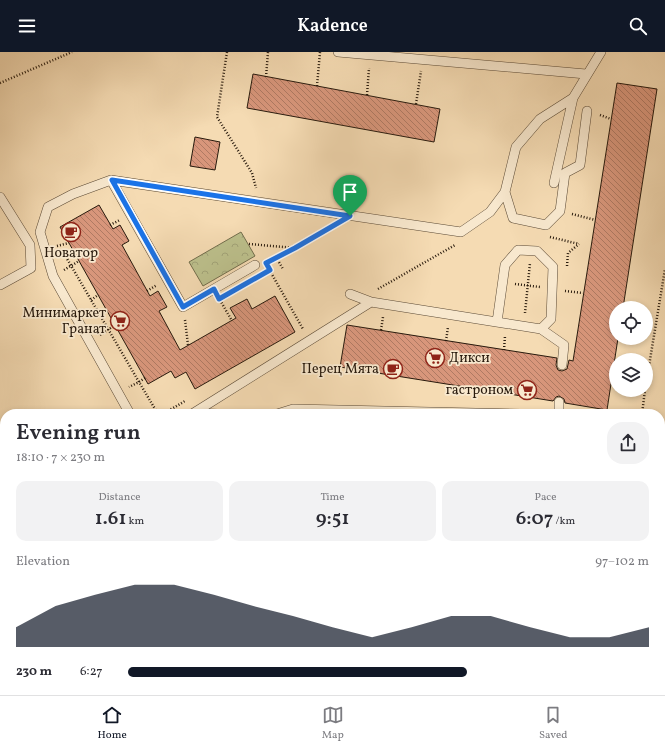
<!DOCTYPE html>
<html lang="en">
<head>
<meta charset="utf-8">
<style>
  body { margin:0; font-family:Vollkorn,serif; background:#f2f2f3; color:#2b2b33; height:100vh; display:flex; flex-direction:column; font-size:15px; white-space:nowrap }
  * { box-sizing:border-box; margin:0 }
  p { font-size:13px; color:#7c7c81 }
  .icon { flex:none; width:22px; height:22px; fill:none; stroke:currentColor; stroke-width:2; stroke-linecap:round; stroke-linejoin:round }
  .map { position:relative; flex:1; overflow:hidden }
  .side { position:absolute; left:0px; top:357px; width:665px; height:286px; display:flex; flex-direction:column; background:#fff; border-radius:16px 16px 0 0; box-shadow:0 2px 6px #0003 }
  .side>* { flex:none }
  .buttons { position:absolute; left:609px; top:249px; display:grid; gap:8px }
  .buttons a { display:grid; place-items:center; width:44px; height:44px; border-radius:50%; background:#fff; box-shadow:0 2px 6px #0003; font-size:20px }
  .pin { position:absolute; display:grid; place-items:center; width:34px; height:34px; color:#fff; margin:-41px -17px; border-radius:50% 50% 50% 0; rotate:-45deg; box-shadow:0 0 4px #0007 }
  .pin .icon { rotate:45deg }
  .round { display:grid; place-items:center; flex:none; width:42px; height:42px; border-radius:16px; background:#f2f2f3 }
  .overview { display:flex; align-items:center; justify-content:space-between; height:68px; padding:0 16px }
  h1 { font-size:22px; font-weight:600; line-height:30px }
  .stats { display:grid; grid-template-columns:repeat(3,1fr); gap:6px; height:68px; padding:4px 16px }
  .stats div { display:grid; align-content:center; border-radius:10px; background:#f2f2f3; text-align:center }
  .stats b { font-size:20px; font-weight:600 }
  .stats small { font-size:11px; font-weight:400 }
  .stats p { font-size:11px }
  .chart { height:112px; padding:8px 16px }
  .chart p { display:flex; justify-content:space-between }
  .chart svg { width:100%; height:72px; margin-top:4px; fill:#111827; opacity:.7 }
  ul { padding:0 16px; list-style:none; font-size:13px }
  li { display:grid; grid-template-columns:64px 48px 1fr; align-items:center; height:30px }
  li i { height:10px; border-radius:5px; background:#111827 }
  header { display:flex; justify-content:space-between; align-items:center; height:52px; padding:0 16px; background:#111827; color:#fff; font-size:18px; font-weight:600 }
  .menu { display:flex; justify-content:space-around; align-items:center; height:56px; border-top:1px solid #e1e1e2; background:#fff; font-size:11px; color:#7c7c81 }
  .menu a { display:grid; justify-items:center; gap:2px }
  .menu .current { color:#111827 }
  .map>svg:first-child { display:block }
</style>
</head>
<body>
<header><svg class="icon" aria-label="menu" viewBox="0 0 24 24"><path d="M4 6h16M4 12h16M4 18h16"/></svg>Kadence<svg class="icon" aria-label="search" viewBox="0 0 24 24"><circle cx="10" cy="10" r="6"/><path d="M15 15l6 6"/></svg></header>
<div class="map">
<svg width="665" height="643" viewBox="0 0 665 643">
  <defs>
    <pattern id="grass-tufts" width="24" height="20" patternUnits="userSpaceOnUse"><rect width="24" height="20" fill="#bcc08c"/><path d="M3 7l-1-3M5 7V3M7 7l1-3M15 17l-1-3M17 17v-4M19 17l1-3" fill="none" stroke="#a2a478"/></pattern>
    <pattern id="forest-crowns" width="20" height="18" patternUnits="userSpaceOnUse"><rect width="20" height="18" fill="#bcc08c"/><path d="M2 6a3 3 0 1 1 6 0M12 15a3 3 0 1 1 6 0" fill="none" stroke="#a2a478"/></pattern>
    <pattern id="building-back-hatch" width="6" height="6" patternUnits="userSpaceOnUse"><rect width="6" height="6" fill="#d8967b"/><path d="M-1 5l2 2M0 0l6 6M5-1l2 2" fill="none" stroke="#af7a63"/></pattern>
  </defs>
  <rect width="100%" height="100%" fill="#f5dbb3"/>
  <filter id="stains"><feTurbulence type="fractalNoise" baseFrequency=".005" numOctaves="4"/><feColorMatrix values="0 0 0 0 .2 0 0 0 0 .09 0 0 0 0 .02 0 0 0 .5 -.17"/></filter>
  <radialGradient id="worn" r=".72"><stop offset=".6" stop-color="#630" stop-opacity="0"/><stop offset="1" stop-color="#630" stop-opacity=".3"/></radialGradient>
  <!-- grass -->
  <path fill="url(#grass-tufts)" stroke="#726d4c" d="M660 452 665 453V494L660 493Z
    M5 471V516L0 517V472Z"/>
  <!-- forest -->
  <path fill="url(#forest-crowns)" stroke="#726d4c" d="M241 180 255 204 203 234 189 210Z"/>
  <!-- building -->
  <path fill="url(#building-back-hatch)" stroke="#281a0d" d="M253 22 440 57 434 90 247 56Z
    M617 31 657 37 623 256H616V286H618L607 358 565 351 564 347 559 344 556 345 553 349 340 315 347 273 557 306 556 313 558 318 562 319 567 317 569 308 573 309Z
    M195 85 220 90 215 118 190 114Z
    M99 153 113 177 120 173 129 189 122 193 150 244 158 239 167 255 159 259 180 298 236 266 230 256 247 247 252 257 275 244 295 280 195 337 186 320 175 326 171 319 148 332 60 175Z"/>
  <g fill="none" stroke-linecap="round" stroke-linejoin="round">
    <defs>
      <path id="service" d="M338 0 586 22
        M111 128 183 255 255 213
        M554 131 573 46
        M505 140 513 166 546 173 560 159 565 121 580 113 587 59
        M0 145 30 193 31 216 0 233
        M350 242 371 250
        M497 270 505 213 518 198 537 199 553 215 551 267 541 277
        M195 361 217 362
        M130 362 53 224 40 180 48 155 73 142 111 128 461 180 490 160 505 140 516 95 540 67 573 46 601 0
        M192 362 371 250 541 277 564 293 562 313
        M277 362 293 357 520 362
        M559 362V350
        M660 586H665
        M372 643 382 638"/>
      <path id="minor" d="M625 643 626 638"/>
      <path id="tertiary" d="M660 427 665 428
        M0 449 5 448
        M660 512H665
        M0 532 5 531"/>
    </defs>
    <!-- service casing -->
    <use href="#service" stroke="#5b4a36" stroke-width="10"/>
    <!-- minor casing -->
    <use href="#minor" stroke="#5b4a36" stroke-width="20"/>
    <!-- tertiary casing -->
    <use href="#tertiary" stroke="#5b4a36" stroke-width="24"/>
    <!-- path -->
    <path stroke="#281a0d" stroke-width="2.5" stroke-dasharray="1 2" stroke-linecap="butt" d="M227 0 217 65 252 121 256 136
      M266 25 268 0
      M0 31 72 0
      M317 34 320 0
      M367 43 369 16
      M416 52 421 19
      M600 63 611 67
      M572 162 595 168
      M110 173 120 168
      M550 185 579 192
      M249 192 295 196
      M57 194 69 191
      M74 200 66 205 139 330 129 335
      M276 205 283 217
      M266 211 332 175
      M567 214 568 201 579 192
      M64 218 79 209
      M266 220 270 219 303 277
      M515 232 540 235
      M378 237 455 193
      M147 239 157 233
      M565 239 583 241
      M91 248 98 243
      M220 248 232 269
      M525 261 530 211
      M185 268 188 293
      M381 278 383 265
      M100 283 115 273
      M446 289 448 275
      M504 298 505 284
      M145 326 139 330 158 362
      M646 332 665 217
      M163 362 185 349
      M642 362 645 338
      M660 385 665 381
      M0 570 5 569"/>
    <!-- service -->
    <use href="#service" stroke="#f8e8ce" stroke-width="9"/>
    <!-- minor -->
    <use href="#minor" stroke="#f8e8ce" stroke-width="18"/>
    <!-- tertiary -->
    <use href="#tertiary" stroke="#f8e8ce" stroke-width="22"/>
  </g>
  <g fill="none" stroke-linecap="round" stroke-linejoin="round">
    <defs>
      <path id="route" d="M112 128 350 164 295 196 266 211 270 218 219 247 214 237 183 255Z"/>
    </defs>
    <!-- route casing -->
    <use href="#route" stroke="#fff" stroke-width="8"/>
    <!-- route -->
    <use href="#route" stroke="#1a73e8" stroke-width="5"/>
  </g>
  <!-- icons -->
  <defs>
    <symbol id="cafe-ring" viewBox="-11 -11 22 22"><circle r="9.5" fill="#f8e8ce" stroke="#8f2418" stroke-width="1.5"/><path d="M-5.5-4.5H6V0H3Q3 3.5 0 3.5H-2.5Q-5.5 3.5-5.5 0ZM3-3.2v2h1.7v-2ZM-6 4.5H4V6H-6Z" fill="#8f2418"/></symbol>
    <symbol id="supermarket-ring" viewBox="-11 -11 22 22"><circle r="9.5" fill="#f8e8ce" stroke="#8f2418" stroke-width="1.5"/><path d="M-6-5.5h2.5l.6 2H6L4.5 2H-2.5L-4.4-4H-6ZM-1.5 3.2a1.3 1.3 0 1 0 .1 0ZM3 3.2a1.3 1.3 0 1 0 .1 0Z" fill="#8f2418"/></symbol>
  </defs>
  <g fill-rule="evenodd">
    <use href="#cafe-ring" x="60" y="169" width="22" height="22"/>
    <use href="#supermarket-ring" x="109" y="258" width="22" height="22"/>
    <use href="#supermarket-ring" x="424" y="295" width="22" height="22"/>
    <use href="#cafe-ring" x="382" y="306" width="22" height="22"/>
    <use href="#supermarket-ring" x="516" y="327" width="22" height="22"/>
  </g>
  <g text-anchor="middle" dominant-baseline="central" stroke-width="3.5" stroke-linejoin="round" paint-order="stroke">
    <!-- poi labels -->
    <g font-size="14" fill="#281a0d" stroke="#f8e8ce" text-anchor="end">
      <text x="71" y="201" text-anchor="middle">Новатор</text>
      <text x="106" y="261">Минимаркет<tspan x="106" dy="16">Гранат</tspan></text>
      <text x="449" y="306" text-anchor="start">Дикси</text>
      <text x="379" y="317">Перец Мята</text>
      <text x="513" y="338">гастроном</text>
    </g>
  </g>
  <rect width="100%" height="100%" filter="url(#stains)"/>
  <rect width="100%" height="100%" fill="url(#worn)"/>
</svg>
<div class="buttons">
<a><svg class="icon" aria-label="locate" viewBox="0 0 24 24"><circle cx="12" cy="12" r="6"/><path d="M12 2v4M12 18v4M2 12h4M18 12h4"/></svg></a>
<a><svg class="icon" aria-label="layers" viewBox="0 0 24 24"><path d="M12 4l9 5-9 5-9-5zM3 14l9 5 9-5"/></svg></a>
</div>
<div class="pin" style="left:350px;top:164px;background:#1e9e55"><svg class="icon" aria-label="arrive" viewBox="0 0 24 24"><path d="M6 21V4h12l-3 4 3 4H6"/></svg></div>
<section class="side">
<div class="overview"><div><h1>Evening run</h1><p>18:10 · 7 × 230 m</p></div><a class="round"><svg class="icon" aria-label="share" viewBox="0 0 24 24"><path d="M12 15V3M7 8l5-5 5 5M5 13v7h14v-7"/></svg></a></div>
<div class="stats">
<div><p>Distance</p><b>1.61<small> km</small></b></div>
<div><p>Time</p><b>9:51</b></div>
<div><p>Pace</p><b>6:07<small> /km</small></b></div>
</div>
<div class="chart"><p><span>Elevation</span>97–102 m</p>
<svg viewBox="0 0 160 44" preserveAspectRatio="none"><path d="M0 44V32L10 19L20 12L30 6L40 6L50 12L60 19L70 25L80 32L90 38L100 32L110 25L120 25L130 32L140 38L150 38L160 32V44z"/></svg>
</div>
<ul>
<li><b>230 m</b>6:27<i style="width:65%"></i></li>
</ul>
</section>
</div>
<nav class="menu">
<a class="current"><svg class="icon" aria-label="home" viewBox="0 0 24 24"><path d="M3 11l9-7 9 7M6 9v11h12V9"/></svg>Home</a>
<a><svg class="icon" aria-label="map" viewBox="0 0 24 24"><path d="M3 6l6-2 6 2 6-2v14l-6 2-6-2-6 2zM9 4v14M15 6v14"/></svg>Map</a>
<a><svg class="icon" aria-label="saved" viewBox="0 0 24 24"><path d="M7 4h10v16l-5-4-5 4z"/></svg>Saved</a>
</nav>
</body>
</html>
